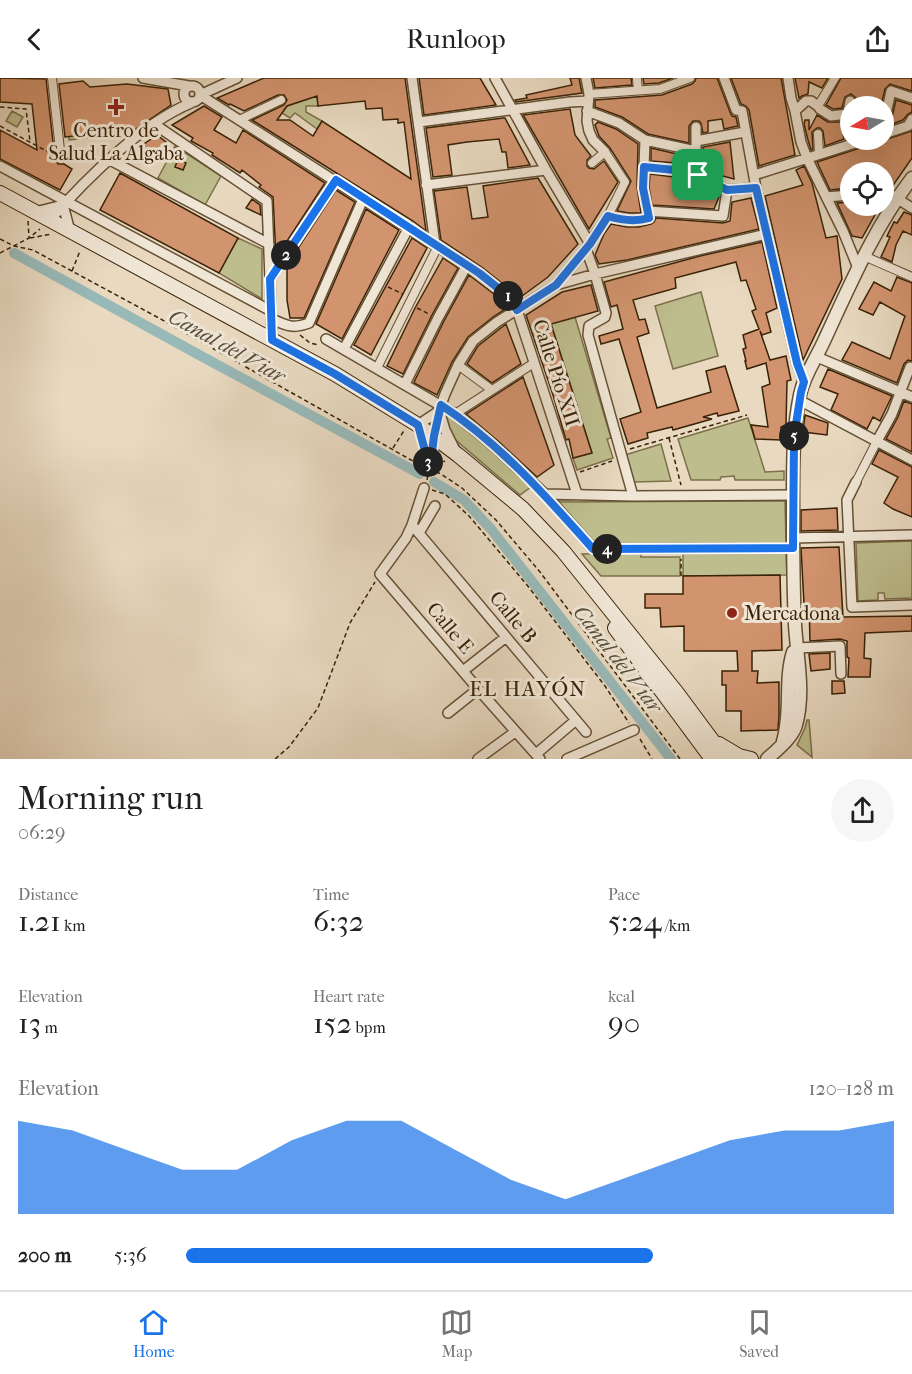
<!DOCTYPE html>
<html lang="en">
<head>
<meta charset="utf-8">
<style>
  body { margin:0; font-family:"IM FELL French Canon",serif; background:#f6f6f6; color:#202124; height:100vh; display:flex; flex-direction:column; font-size:22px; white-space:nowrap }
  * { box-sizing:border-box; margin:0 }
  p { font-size:20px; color:#757577 }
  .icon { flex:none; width:33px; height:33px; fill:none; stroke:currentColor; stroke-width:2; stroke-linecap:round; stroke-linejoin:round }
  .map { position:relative; height:681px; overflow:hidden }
  .sheet { display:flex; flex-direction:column; background:#fff; flex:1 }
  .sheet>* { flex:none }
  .needle { width:39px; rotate:260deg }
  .tools { position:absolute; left:840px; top:18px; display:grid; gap:12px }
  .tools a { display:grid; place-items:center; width:54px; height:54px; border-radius:50%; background:#fff; box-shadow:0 6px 24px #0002; font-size:30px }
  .pin { position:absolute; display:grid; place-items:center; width:51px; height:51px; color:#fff; margin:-26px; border-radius:12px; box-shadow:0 3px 9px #0006 }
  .km { position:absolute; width:30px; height:30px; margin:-15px; border-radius:50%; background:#222; color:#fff; font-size:16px; line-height:30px; text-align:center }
  .round { display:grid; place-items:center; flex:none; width:63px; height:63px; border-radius:32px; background:#f6f6f6 }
  .summary { display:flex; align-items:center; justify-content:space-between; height:102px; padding:0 18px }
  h1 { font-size:33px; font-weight:600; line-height:45px }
  .metrics { display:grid; grid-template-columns:repeat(3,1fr); gap:9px; height:102px; padding:6px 18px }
  .metrics div { display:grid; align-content:center }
  .metrics b { font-size:30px; font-weight:600 }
  .metrics small { font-size:16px; font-weight:400 }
  .metrics p { font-size:16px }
  .chart { height:168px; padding:12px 18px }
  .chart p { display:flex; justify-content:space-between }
  .chart svg { width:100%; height:108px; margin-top:6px; fill:#1a73e8; opacity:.7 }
  ul { padding:0 18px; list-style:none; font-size:20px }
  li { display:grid; grid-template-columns:96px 72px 1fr; align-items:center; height:45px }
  li i { height:15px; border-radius:8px; background:#1a73e8 }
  header { display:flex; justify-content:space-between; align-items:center; height:78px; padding:0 18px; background:#fff; font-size:27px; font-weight:600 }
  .dock { display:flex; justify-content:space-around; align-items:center; height:84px; border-top:2px solid #e0e0e0; background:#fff; font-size:16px; color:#757577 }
  .dock a { display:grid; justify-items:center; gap:3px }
  .dock .selected { color:#1a73e8 }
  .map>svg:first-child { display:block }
</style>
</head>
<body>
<header><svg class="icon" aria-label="back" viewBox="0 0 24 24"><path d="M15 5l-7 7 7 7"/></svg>Runloop<svg class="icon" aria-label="share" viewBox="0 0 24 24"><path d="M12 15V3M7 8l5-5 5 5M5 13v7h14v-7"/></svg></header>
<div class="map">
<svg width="912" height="681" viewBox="0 0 912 681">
  <rect width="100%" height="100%" fill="#e8d9c0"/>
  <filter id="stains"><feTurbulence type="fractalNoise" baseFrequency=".00333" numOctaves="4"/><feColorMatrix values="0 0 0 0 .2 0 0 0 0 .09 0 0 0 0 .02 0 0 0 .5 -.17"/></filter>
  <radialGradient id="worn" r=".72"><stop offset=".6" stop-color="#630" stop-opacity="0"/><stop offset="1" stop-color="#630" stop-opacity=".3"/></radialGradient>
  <!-- green -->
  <path fill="#bebd8d" stroke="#7c704a" stroke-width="1.5" d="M313 19H317L318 28H306V34L322 43 317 51 295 35 290 40 282 35 287 28Z
    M12 33 23 39 17 49 6 43Z
    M128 53V56L69 62V58Z
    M175 68 221 98 205 127 158 100Z
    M238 160 262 171V221L219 195Z
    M701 214 718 278 673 291 655 228Z
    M575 239 611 360 607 361 613 380 577 392 573 380 592 375 551 246Z
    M448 334 531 409 520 417 451 358 445 342Z
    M748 340 765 394 784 393V402H735L734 398 721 399 720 402H691L678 361Z
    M661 366 671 403 633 404 625 377Z
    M785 423 786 466H596L558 424Z
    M912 463V520L885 521 884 515H878V522L858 523 856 465Z
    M641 475V479H680V498H601L582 476Z
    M683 475H786L787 497 683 498Z
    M807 642H809L812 679 797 667 805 650Z"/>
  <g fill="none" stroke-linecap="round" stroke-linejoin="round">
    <!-- canal -->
    <path stroke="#98b9b8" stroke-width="10" d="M14 175 201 278 420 396
      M434 404 464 422 491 451 671 681"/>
  </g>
  <!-- building -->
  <path fill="#d2946f" stroke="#392206" stroke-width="1.5" fill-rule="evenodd" d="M0 0 46 1 55 82 58 86H64L72 91 60 112 0 81V52L37 72 32 26 0 24Z
    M264 0H405L426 153 413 143 252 42 284 27 287 22 284 17H278L244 33 230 26 229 27 217 20ZM317 18 318 28 365 23 366 31 382 30 383 42 398 41V45L404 44 411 101 322 43 313 58 290 42H277L287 28Z
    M419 0H480L496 27 424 37Z
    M570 0H579L582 15 516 24 515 22 527 20 526 17 572 7Z
    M593 0H631L632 7 595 10Z
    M643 0H673L659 5 644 6Z
    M696 0H717L730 34 732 38 736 39 738 48 724 51 722 41 708 43V54L703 55 701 45 699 43H693L689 48V65L648 56 622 39 595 29V22L662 17 692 6 695 3Z
    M731 0H781L795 77 759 88 749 32 746 28 741 26Z
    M795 0H828L822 10 809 4 808 16 802 18 799 20Z
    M841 0H912V13L890 6 885 11 881 28H856V20L851 16 845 19 842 30 833 31 826 27Z
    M83 3 90 9 127 6 168 11 171 27 134 52 65 59 59 6Z
    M896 22 912 27V34L908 36 903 42 890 47Z
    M204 28 222 39 214 52 236 65 243 52 325 105 276 180 273 119 259 109 261 107 242 92 240 95 212 77 213 75 191 63 193 60 172 47Z
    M570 31 575 57 591 78 587 82V88L589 90 594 91 604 83 618 104 589 151 523 37Z
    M817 37 828 44H841L844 61 825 68 823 53 820 50H817L812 54 813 71 811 72 808 62 804 46 805 42H809V52Z
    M503 40H505L530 87 508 90 506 74H502L499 61 467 64 448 67 452 97 433 99 426 50Z
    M598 44 616 51 638 66 637 109 641 135H629L617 133 631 103 610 70 599 58 595 47Z
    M912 53V80L892 109 884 107V94H850V110L830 112 817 84Z
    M157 57 166 64 157 81 141 68Z
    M730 64 734 101 704 93 703 69Z
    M651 70 690 79 691 88 676 85 651 83Z
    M178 81 186 85 183 92 175 89Z
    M804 88 812 105 826 160 837 158 842 201 803 282 765 118 803 107 796 92Z
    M120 95 238 160 219 195 100 132Z
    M650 96 674 99 719 119 714 131 652 127 649 109Z
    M538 100 578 166 548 199 518 221 512 213 483 190 441 162 434 113 467 109 472 141 488 139 483 108Z
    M336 112 355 124 304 240H290L287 222V187Z
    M751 120 759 151 627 182 599 186 595 177 604 156 611 146 627 149H639L651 146 654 144 656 140 723 145 730 143 732 124Z
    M252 121 260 127 261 137 246 130Z
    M850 124V128H880L862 160 852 158 837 125Z
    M366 131 399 152 342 261 316 246Z
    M904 134 912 137V157L903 153 896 167 892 184 881 179 890 159 887 158 894 144 897 145Z
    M412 160 427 170 371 277 354 267Z
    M762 164 777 230 766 235 771 254 762 257 760 253 770 282 786 278 791 302 787 303 786 347 781 349V362L755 361 751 347 768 349 762 309 770 306 766 285 747 291 745 283H746L743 271 746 270 743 257 759 251 752 233 756 231 746 202 741 203 736 184 675 200 676 210 633 222 639 242 645 241 649 255 637 259 657 330 711 314 706 293 725 288 739 333 718 338 717 335 703 339 712 341 673 352 672 349 647 355 648 360 628 366 620 341 641 334 619 261 601 266 599 258 623 251 617 227 611 229 604 204 700 178Z
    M443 180 458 190 432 237 403 296 387 288 415 230Z
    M469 197 503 223 507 230 493 239 468 259 452 284 437 317 414 305 415 302 444 243Z
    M897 199 912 205V283L908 282 904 286 897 305 842 282 852 264 890 281 905 238 880 224 873 237 859 231 874 204 891 213Z
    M591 207 598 233 551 246 592 375 573 380 569 361 566 362 553 317 526 237 562 214Z
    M506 246 521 286 492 305 467 286 478 268Z
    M828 291 892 318 880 343 873 339 867 351 831 332 838 316 820 309Z
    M523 299 554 387 537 399 498 363 466 336Z
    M904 323 912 326V374L886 361 898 339Z
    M805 337 828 345 827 357 803 354Z
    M879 372 912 389V439L893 431 884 425 898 399 872 386Z
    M837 430 838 452 801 453V432Z
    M839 469 843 539 912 538V553L865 555 864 580 871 581 870 599H848L849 580 847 579V563L840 561 810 563 809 526H804L801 470Z
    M780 497 782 572 752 573V593H758L757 605 779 604V638L778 651 777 652 741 653V633H726V607H722V593H738L737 573H684V548L661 549 660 530H645V516H683V498Z
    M830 575V591L811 593 809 576Z
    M832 603H844L845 615 832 616Z"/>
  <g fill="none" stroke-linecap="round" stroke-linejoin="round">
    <defs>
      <path id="pedestrian" d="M52 0 61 81
        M637 1 638 12
        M589 16 660 11 690 0
        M818 28 835 0
        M239 42 281 22
        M818 56 819 76
        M592 85 605 74 625 104 608 138
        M644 89 643 109 647 133
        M864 178 912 199
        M458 287 492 312
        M377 290 438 168
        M455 336 534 285
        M856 404 877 363"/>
      <path id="minor" d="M143 0 189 8
        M412 0 435 166
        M495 0 546 92 590 166
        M586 0 589 16 587 43 589 53 593 62 605 74
        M724 0 736 32 742 33 756 110 797 285 804 304
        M788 0 791 20 795 33 801 64 807 80 843 153 858 190
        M184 16a8 8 0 1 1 16 0a8 8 0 1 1-16 0Z
        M200 17 479 195 508 218 517 232 577 416
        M200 17 237 0
        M850 23C847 36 847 45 850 58
        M587 33 619 45 645 62 696 73
        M795 33 806 23H811L818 28 820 31 831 38 847 36
        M419 44 570 24 588 23
        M884 45 891 13 912 20
        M154 46 267 123 270 201
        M696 49V73L698 97
        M884 56 908 48 912 41
        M645 62 644 89 675 92 698 97 727 112 756 110
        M696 63 745 54
        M110 82 269 166
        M0 88 271 233
        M754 97 865 62
        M426 107 546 92
        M884 114H887L912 130
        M826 119 850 117
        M63 127 70 153
        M35 134 63 127
        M50 142C85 102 142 45 191 25
        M586 171 608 138C621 142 635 144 649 140L647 133 723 138 727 112
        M556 207 586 171 595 196 606 235 605 239 589 248 588 257 633 418
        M272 241C287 248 293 251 309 245L363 121
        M326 261 455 336 494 368 545 416 593 471 793 470
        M272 262 270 201 335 102
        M344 271 409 149
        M817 279 912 319
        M405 306 438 240 467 187
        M799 322 912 382
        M440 335 445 352 455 372
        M418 347 439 333
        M434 358 441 327 445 316 458 287 473 263 497 244 556 207 595 196 767 156
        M877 363 892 336 910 289
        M856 404 847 422 852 529 912 527
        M424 410 412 447 406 460 380 496 478 611 540 681
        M545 416 633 418 793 417
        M412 447 586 654
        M419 455 435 428
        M793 460 912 457
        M797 570 840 568 841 596
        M463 593 506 559
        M448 635 478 611
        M536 676 576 642
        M478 681 515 654
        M567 681 634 652"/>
      <path id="tertiary" d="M783 663C792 634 784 603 793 574
        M767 681C777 672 793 659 796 647 805 615 797 579 795 547 793 505 793 463 793 420 793 385 793 351 800 317 804 297 816 281 824 263 850 207 874 150 912 100"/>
      <path id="secondary" d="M0 115 335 296 418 347 458 377 523 431 563 473 677 615 726 681
        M615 550 712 681
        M719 666 739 678 751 681"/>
    </defs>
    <!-- pedestrian casing -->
    <use href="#pedestrian" stroke="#655034" stroke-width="10"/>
    <!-- minor casing -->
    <use href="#minor" stroke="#655034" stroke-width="12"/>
    <!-- tertiary casing -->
    <use href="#tertiary" stroke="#655034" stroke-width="15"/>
    <!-- secondary casing -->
    <use href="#secondary" stroke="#392206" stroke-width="16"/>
    <!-- path -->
    <path stroke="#392206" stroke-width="1.5" stroke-dasharray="4.5 3" stroke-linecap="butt" d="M0 29 26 31 30 63
      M0 48 52 76
      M78 81 84 85
      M28 143 29 159
      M30 160 52 156
      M0 161 14 168 33 172 157 239 420 387 441 396 462 410 496 442 540 494 680 681
      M0 175 29 160 40 151
      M72 193 80 173
      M388 209 403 216
      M417 230 429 236
      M300 257 310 265 319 267
      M669 360 681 407
      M423 366 429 390
      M393 370 405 351
      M630 371 747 337
      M430 391 445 383
      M580 394 612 383
      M427 402 432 374
      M432 412 445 416 469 438 527 507 605 608 629 645
      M681 498V481
      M640 661 652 681
      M275 681 289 669 318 630 350 545 375 504"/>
    <!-- pedestrian -->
    <use href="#pedestrian" stroke="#f0e6d6" stroke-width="8"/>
    <!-- minor -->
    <use href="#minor" stroke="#f0e6d6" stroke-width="9"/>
    <!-- tertiary -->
    <use href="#tertiary" stroke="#f0e6d6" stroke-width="12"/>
    <!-- secondary -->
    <use href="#secondary" stroke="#f0e6d6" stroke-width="14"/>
  </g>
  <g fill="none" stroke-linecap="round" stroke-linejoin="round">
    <defs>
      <path id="route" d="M644 89 675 92 698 97 727 112 756 110 797 285 804 304 801 314 794 359 793 470 593 471C547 419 499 365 441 327L434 358 430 391 418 347 335 296 272 262 270 201 336 102 479 195 508 218 517 232 556 207 590 166 608 138C621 142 635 144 649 140L643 110Z"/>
    </defs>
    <!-- route casing -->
    <use href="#route" stroke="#fff" stroke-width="12"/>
    <!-- route -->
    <use href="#route" stroke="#1a73e8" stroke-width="8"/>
  </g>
  <!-- markers -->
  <g fill="#8f2418" stroke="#f0e6d6" stroke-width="2">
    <path d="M113 20h6v6h6v6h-6v6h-6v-6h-6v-6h6z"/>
    <circle cx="732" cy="535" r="6"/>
  </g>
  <g text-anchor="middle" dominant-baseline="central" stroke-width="6" stroke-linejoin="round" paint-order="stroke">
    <!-- poi labels -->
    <g font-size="20" fill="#392206" stroke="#f0e6d6">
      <text x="116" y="52">Centro de<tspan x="116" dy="23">Salud La Algaba</tspan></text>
      <text x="744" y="535" text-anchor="start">Mercadona</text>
    </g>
    <!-- street labels -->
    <g font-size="20" fill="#392206" stroke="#f0e6d6">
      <text transform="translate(556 295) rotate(72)">Calle Pío XII</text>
      <text transform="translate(513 539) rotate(50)">Calle B</text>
      <text transform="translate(450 550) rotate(50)">Calle E</text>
    </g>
    <!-- water labels -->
    <g font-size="21" font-style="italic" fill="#564f3b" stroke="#f0e6d6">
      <text transform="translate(227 268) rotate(29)">Canal del Viar</text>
      <text transform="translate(618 581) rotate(52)">Canal del Viar</text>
    </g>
    <!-- neighbourhood labels -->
    <g font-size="21" letter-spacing="1.5" fill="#392206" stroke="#f0e6d6">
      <text x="528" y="611">EL HAYÓN</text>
    </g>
  </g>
  <rect width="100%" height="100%" filter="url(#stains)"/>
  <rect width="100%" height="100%" fill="url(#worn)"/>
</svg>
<div class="tools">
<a><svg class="needle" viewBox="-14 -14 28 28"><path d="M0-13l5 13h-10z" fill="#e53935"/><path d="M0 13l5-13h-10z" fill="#757577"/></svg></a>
<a><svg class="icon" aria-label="locate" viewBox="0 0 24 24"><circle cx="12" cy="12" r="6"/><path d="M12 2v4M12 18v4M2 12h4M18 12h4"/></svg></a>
</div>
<div class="pin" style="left:698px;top:97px;background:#1e9e55"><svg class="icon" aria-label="arrive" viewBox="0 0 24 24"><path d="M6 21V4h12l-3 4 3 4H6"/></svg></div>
<b class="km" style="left:508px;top:218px">1</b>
<b class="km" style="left:286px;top:177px">2</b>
<b class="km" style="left:428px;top:384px">3</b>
<b class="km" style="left:607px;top:471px">4</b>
<b class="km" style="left:794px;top:358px">5</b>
</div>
<section class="sheet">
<div class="summary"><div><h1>Morning run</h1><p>06:29</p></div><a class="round"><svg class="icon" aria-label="share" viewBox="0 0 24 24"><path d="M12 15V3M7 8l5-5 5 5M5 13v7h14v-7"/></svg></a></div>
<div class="metrics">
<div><p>Distance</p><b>1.21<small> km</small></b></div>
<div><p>Time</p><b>6:32</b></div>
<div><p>Pace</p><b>5:24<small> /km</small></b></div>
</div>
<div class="metrics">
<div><p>Elevation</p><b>13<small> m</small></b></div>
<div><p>Heart rate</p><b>152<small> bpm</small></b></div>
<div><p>kcal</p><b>90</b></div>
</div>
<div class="chart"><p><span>Elevation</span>120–128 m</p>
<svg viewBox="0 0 160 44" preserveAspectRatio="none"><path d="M0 44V6L10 10L20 18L30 26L40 26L50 14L60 6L70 6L80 18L90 30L100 38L110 30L120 22L130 14L140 10L150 10L160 6V44z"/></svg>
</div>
<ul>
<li><b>200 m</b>5:36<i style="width:66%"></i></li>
</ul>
</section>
<nav class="dock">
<a class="selected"><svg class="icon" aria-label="home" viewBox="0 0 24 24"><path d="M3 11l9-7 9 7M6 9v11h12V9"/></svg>Home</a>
<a><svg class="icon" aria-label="map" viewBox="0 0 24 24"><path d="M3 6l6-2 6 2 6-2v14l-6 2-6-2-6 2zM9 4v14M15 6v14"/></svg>Map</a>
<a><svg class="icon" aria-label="saved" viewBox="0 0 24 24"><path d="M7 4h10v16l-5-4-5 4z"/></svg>Saved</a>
</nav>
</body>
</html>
